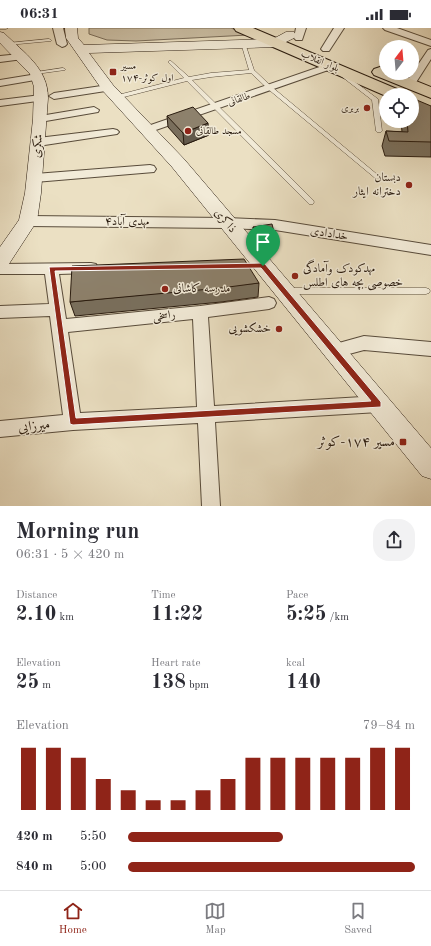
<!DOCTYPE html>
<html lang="en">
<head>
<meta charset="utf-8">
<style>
  body { margin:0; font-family:"Old Standard TT",Amiri,serif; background:#f2f2f3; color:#2b2b33; height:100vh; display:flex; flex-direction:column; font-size:15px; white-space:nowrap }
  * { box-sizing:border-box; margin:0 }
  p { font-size:13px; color:#7c7c81 }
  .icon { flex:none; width:22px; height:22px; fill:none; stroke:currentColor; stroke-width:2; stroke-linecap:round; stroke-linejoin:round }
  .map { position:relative; height:478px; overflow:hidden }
  .panel { display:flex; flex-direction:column; background:#fff; flex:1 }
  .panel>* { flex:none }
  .needle { width:26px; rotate:16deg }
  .controls { position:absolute; left:379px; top:12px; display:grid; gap:8px }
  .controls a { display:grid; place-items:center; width:40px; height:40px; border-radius:50%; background:#fff; box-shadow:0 4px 16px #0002; font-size:20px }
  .pin { position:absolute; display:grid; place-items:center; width:34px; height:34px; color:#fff; margin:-41px -17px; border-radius:50% 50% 50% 0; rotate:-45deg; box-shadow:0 0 4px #0007 }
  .pin .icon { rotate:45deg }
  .round { display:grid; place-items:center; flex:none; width:42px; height:42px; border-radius:16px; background:#f2f2f3 }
  .headline { display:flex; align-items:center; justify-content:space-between; height:68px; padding:0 16px }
  h1 { font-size:22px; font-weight:700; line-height:30px }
  .figures { display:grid; grid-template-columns:repeat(3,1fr); gap:6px; height:68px; padding:4px 16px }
  .figures div { display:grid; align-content:center }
  .figures b { font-size:20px; font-weight:700 }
  .figures small { font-size:11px; font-weight:400 }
  .figures p { font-size:11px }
  .chart { height:112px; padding:8px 16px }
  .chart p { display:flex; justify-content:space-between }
  .chart svg { width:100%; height:72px; margin-top:4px; stroke:#8f2418; stroke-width:6 }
  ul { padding:0 16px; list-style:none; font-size:13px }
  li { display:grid; grid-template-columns:64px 48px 1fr; align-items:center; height:30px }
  li i { height:10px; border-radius:5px; background:#8f2418 }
  .status { display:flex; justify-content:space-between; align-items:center; height:28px; padding:0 20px; background:#fff; direction:ltr }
  .status svg { height:11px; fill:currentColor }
  .tabs { display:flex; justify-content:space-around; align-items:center; height:56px; border-top:1px solid #e1e1e2; background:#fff; font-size:11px; color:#7c7c81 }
  .tabs a { display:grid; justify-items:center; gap:2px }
  .tabs .current { color:#8f2418 }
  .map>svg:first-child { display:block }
</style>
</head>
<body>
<div class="status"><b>06:31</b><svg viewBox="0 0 49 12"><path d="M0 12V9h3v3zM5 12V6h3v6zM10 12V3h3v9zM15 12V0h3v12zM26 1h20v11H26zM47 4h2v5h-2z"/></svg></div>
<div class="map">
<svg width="431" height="478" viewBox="0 0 431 478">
  <rect width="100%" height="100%" fill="#ebe0c3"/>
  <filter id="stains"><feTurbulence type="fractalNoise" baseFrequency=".005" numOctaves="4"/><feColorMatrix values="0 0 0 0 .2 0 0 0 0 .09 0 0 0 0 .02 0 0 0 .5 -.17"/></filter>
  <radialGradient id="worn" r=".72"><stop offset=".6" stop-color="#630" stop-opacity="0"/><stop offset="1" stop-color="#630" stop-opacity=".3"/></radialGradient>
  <!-- green -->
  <path fill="#cabea4" stroke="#796c59" d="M89 0H231L248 7 136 13 107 12 89 6Z"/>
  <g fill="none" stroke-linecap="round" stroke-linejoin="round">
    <defs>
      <path id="lane" d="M0 0H8L6 1H0Z
        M49 11 51 12V13L8 17 6 16 8 15Z
        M241 14 245 15 254 42 272 59 379 148 380 149 379 150H375L268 61 251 45 211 49 192 52 313 172 314 174 313 176H309L187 53 116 71 113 69 114 68 184 50 169 35V33H171L189 49 211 45 249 42 241 15Z
        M63 40 65 41V42L36 46 34 45 36 44Z
        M343 45 378 71 382 103 381 104H377L376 103 372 72 341 48V46Z
        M288 260H426L429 261 430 263 429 265 426 266H288L285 265 284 263 285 261Z"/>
      <path id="street" d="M53 0H63L67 16 65 18 62 19 57 16Z
        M296 0H306L302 12H296L294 10Z
        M334 0H344L329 23H323L321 21Z
        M383 0H397L431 12V18L385 2Z
        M431 21V31L415 56 414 58H406L405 56 428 22Z
        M20 26 23 27 25 29 23 31 0 34V28Z
        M331 35 336 38 334 40 150 104H142L140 102 142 100Z
        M37 46 42 49 41 51 0 58V52Z
        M108 57 112 58 113 60 112 62 54 71 49 68 54 65Z
        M41 67 45 68 46 70 45 72 0 78V72Z
        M94 79 99 82 98 84 40 94 35 91 40 88Z
        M113 101 117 102 119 104 117 106 38 118 34 117 32 114 34 111 38 110Z
        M150 137 154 138 156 141 154 144 35 154 31 153 29 150 31 147 35 146Z
        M28 188 227 190 275 192 431 217V227L275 202 227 200 28 198 23 196 21 193 23 190Z
        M91 235 96 236 98 240 96 244 91 245 59 246 66 291 200 278 269 269 274 271 276 275 274 279 269 281 208 289 214 378 379 368 385 370 387 376 385 382 379 384 215 394 220 478H202L198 395 73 402 0 409V393L63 387 50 288 0 290V278L49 276 45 246H0V236ZM193 291 197 379 80 385 68 304Z
        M364 308 431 314V328L364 322 334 330 328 328 326 323 328 318Z"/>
      <path id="secondary" d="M65 0H77L78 10 84 17 273 11 286 4H294L296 7 294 10 276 19 89 25 113 57 184 131 431 420V451L422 448 172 139 103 63 66 10Z
        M0 4 4 5C24 25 48 40 48 70L41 165 37 193 7 239 0 241V219L19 192 25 165 33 91 34 59 30 46 0 15Z"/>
      <path id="primary" d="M234 0H253L404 64 406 67 386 68 236 3Z
        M380 39 386 41V45H396L431 59V70L374 47 372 44 374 41Z"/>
    </defs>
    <!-- lane casing -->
    <use href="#lane" stroke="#594c3b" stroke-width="1"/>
    <!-- street casing -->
    <use href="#street" stroke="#594c3b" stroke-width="2"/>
    <!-- secondary casing -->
    <use href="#secondary" stroke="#281a0e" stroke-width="1"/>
    <!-- primary casing -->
    <use href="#primary" stroke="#281a0e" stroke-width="2"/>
    <!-- lane -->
    <use href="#lane" fill="#f2ebd8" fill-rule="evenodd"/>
    <!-- street -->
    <use href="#street" fill="#f2ebd8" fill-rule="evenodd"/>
    <!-- secondary -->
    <use href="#secondary" fill="#f2ebd8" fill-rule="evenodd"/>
    <!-- primary -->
    <use href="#primary" fill="#ebe0c3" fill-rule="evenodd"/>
  </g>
  <!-- wall -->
  <path fill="#796f5d" stroke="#281a0e" d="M431 78V129L385 128 382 118 386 103 402 104 401 93H397H412Z
    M167 88 209 107 184 117 168 99Z
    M253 199 275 208 274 216 260 218 253 207Z
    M259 255 258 269 221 274 75 288 70 274Z"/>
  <!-- shaded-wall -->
  <path fill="#635a4c" stroke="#281a0e" d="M208 95 209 107 184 117 183 105Z"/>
  <!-- building -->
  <path fill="#8d816c" stroke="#281a0e" d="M392 65H399L404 67H392Z
    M412 70 431 78V114L389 113 386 103 408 104 407 93H412Z
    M193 79 208 95 183 105 167 88Z
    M272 196 275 208 261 210 253 199Z
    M244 231 259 255 221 260 70 274 72 238Z"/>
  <!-- route -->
  <path fill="#8f2418" stroke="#fff" fill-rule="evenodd" d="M263 235 265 236 381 374V379L73 397 70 396 49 239ZM261 240 371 373 76 390 55 243Z"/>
  <!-- markers -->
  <g fill="#8f2418" stroke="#f2ebd8" stroke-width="1.5">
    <rect x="109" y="40" width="8" height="8" rx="2"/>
    <circle cx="367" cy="80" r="4"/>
    <circle cx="188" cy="103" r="4"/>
    <circle cx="409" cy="157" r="4"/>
    <circle cx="295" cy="248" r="4"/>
    <circle cx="165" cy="261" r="4"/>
    <circle cx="279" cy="301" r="4"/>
    <rect x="399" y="410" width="8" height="8" rx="2"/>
  </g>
  <g text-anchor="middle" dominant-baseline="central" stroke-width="3" stroke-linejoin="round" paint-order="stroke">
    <!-- far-street labels -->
    <g font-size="10" fill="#281a0e" stroke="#f2ebd8">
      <text transform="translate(320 33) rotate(23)">بلوار انقلاب</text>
      <text transform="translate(239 71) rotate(-19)">طالقانی</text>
    </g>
    <!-- far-poi labels -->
    <g font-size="10" fill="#281a0e" stroke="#f2ebd8" text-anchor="start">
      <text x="121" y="38">مسیر<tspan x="121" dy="12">۱۷۴-اول کوثر</tspan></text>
      <text x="359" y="80" text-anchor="end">بربری</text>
      <text x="196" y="103">مسجد طالقانی</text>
    </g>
    <!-- street labels -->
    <g font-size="12" fill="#281a0e" stroke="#f2ebd8">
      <text transform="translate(38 118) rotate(-84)">شکری</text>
      <text transform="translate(225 193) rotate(50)">ذاکری</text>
      <text x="127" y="194">مهدی آباد۴</text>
      <text transform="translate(329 206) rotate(9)">خدادادی</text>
      <text transform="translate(164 288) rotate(-6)">راسخی</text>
    </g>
    <!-- poi labels -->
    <g font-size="12" fill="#281a0e" stroke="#f2ebd8" text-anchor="end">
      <text x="401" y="150">دبستان<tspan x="401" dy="14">دخترانه ایثار</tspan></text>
      <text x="303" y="241" text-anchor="start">مهدکودک وآمادگی<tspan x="303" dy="14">خصوصی بچه های اطلس</tspan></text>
      <text x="173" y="261" text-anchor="start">مدرسه کاشانی</text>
      <text x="271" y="301">خشکشویی</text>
    </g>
    <!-- near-street labels -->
    <g font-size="14" fill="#281a0e" stroke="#f2ebd8">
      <text transform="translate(34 398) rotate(-6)">میرزایی</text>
    </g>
    <!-- near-poi labels -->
    <g font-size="14" fill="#281a0e" stroke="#f2ebd8" text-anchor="end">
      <text x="395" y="414">مسیر ۱۷۴-کوثر</text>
    </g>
  </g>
  <rect width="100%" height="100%" filter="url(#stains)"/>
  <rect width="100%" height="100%" fill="url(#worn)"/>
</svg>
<div class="controls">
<a><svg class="needle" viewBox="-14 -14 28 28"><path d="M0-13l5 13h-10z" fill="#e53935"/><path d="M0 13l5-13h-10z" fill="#7c7c81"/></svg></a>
<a><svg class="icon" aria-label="locate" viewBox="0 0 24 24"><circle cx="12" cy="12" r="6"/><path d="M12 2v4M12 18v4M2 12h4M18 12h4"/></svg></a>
</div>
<div class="pin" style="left:263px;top:238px;background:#1e9e55"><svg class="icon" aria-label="arrive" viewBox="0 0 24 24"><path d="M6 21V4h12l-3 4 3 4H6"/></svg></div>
</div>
<section class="panel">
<div class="headline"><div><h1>Morning run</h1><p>06:31 · 5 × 420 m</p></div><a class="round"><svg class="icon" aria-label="share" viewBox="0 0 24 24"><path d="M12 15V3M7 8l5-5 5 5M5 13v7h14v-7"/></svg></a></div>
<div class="figures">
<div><p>Distance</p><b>2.10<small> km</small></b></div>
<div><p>Time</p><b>11:22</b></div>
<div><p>Pace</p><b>5:25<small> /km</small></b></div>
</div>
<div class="figures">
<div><p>Elevation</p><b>25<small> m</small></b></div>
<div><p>Heart rate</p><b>138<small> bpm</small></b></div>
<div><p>kcal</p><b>140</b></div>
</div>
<div class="chart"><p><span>Elevation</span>79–84 m</p>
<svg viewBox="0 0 160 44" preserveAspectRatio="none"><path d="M5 44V6M15 44V6M25 44V12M35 44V25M45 44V32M55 44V38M65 44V38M75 44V32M85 44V25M95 44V12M105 44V12M115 44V12M125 44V12M135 44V12M145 44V6M155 44V6"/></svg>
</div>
<ul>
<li><b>420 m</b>5:50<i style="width:54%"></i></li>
<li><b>840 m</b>5:00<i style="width:100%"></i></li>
</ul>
</section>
<nav class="tabs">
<a class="current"><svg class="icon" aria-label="home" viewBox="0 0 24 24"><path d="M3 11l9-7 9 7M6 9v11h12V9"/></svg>Home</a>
<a><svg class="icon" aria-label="map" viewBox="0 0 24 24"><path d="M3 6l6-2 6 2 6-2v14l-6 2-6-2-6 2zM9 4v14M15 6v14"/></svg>Map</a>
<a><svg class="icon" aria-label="saved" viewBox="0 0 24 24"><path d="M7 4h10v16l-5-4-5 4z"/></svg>Saved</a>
</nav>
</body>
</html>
